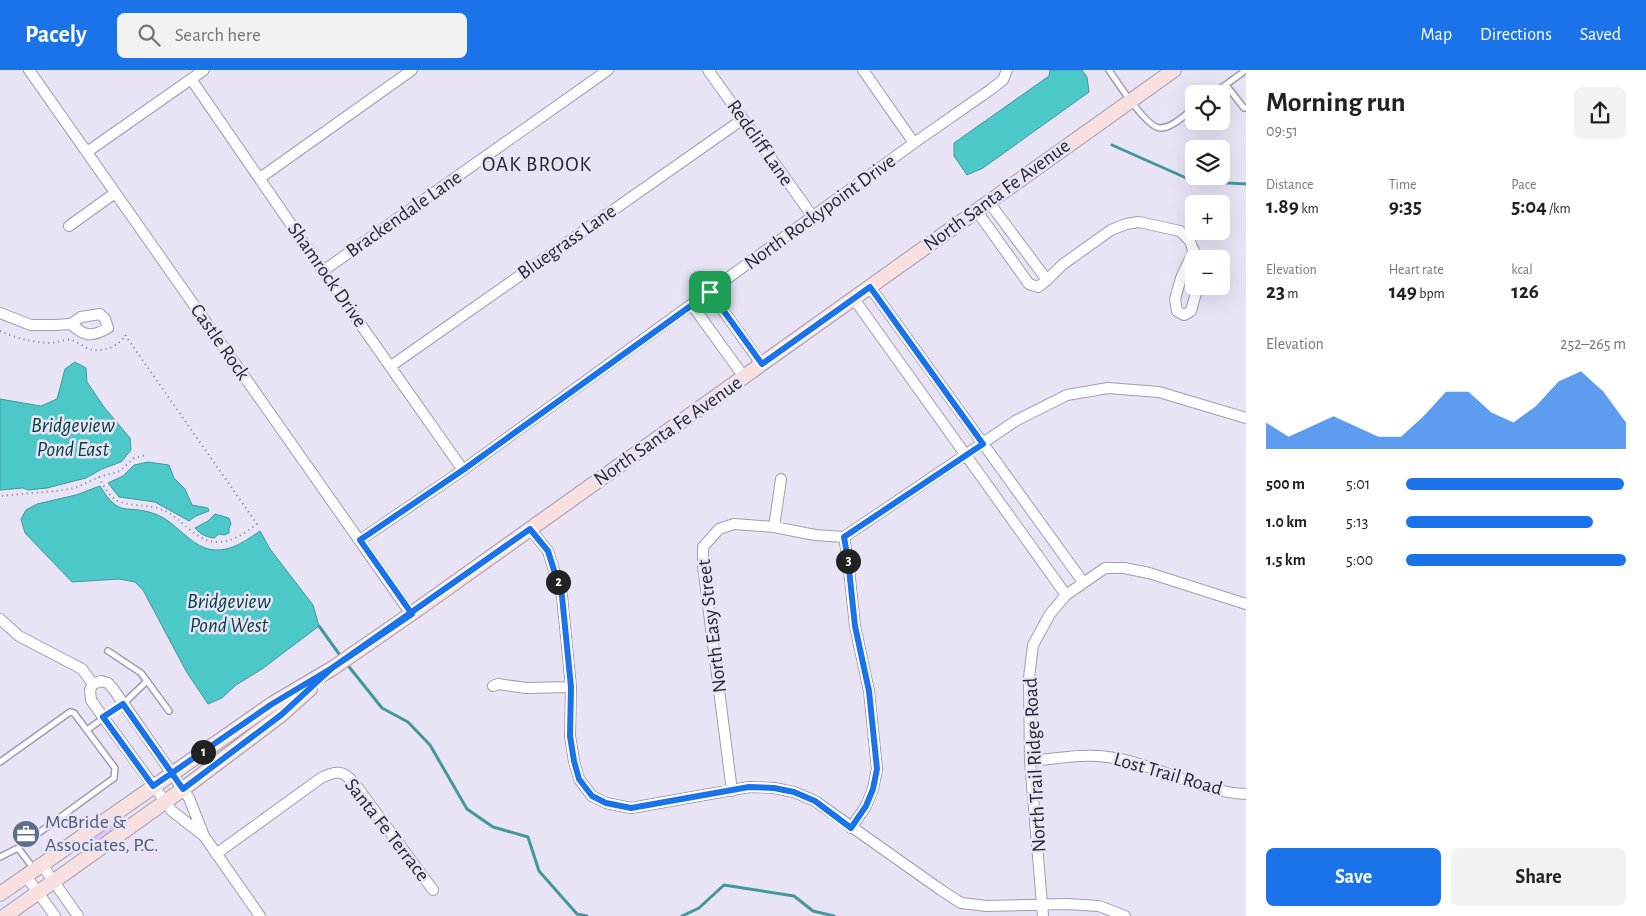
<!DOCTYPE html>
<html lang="en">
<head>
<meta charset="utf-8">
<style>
  body { margin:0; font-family:"Alegreya Sans",sans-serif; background:#f2f2f2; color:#222; height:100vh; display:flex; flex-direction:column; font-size:19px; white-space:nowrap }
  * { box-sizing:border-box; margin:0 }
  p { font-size:16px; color:#767676 }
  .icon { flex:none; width:28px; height:28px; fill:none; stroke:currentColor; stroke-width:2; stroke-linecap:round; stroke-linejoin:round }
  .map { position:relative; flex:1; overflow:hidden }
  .sheet { display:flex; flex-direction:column; background:#fff; width:400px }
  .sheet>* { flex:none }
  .buttons { position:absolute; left:1185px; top:15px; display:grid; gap:10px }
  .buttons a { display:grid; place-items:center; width:45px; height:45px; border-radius:8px; background:#fff; box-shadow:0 5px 20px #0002; font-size:25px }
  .pin { position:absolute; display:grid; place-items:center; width:42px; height:42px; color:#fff; margin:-21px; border-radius:10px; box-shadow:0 2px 8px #0006 }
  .km { position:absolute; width:25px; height:25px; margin:-12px; border-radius:50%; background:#222; color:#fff; font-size:14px; line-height:25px; text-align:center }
  .round { display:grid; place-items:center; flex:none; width:52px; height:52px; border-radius:8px; background:#f2f2f2 }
  .headline { display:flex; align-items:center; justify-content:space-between; height:85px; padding:0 20px }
  h1 { font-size:28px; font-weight:700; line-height:38px }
  .figures { display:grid; grid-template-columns:repeat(3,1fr); gap:8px; height:85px; padding:5px 20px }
  .figures div { display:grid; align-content:center }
  .figures b { font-size:21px; font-weight:700 }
  .figures small { font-size:14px; font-weight:400 }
  .figures p { font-size:14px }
  .chart { height:140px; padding:10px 20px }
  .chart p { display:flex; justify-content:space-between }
  .chart svg { width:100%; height:90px; margin-top:5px; fill:#1a73e8; opacity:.7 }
  .primary-button { display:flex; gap:10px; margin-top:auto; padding:10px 20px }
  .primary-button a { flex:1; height:58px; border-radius:8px; background:#1a73e8; color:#fff; font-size:20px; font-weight:700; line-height:58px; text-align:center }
  .primary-button a+a { background:#f2f2f2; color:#222 }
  ul { padding:0 20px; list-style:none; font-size:16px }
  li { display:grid; grid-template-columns:80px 60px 1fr; align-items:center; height:38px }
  li i { height:12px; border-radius:6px; background:#1a73e8 }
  header { display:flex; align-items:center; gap:30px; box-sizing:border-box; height:70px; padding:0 25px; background:#1a73e8; color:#fff }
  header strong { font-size:24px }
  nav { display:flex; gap:28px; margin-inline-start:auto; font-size:18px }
  .search { width:350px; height:45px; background:#f2f2f2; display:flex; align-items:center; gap:12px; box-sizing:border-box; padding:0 18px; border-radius:8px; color:#767676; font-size:19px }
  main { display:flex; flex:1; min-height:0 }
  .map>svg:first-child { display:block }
</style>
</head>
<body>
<header>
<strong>Pacely</strong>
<div class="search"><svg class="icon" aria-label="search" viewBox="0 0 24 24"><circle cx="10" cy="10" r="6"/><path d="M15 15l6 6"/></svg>Search here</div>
<nav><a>Map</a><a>Directions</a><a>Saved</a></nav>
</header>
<main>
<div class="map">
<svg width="1246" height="846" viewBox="0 0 1246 846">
  <rect width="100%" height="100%" fill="#e9e3f6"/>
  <!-- green -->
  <path fill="#d9c6fc" d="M114 750 119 758 94 775 90 768Z"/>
  <!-- water -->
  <path fill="#4cc8c9" stroke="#42989a" d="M1050 0H1082L1087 7 1089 22 983 98 967 105 954 86V73L1049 6Z
    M75 292 86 298 87 312 104 337 130 368 131 380 121 392 102 399 86 408 47 418 28 420 23 418 0 420V329L41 336 57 329 65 299Z
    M148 392 169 395 174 408 185 419 192 435 208 438 209 441 196 446 189 451 155 432 119 427 108 413 123 406 134 395Z
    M100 416C121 450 125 433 155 444 176 451 191 478 214 480 232 481 245 471 260 461L270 479 313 535 319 556 262 599 236 615 222 628 208 634 186 601 143 520 135 512 119 509 72 512 25 463 21 449 26 440 37 434 76 425Z
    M215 444 229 448 231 454 229 458V463L224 465 219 464 214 468C206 467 200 464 195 458L208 451Z"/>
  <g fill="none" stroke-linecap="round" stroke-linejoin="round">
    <!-- stream -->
    <path stroke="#42989a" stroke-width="3" d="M1112 75 1193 111 1246 114
      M319 556 342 588
      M346 593 382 638 408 652 430 675 467 739 493 757 528 767 539 801 577 844 587 846
      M682 846 699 838 724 815 794 826 813 841 834 846"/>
    <defs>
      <path id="lane" d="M1109 0C1117 12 1147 58 1160 58 1172 58 1185 45 1194 38
        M1226 15 1244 38H1246
        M1213 24 1246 0
        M147 611 169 641
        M87 660 123 634 147 611 141 603 108 581
        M0 692 70 642 74 643 115 698 114 708 18 778
        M0 787 18 778 34 799"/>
      <path id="street" d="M29 0 411 544
        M708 0 813 147
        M863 0 914 73
        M191 9 323 201 463 400
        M87 82 204 0
        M260 108 412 0
        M988 131 1047 210
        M976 140 1029 214 1038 217 1047 210 1062 195 1111 160 1126 154 1139 152 1180 161 1190 171 1196 189
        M69 156 115 123
        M1194 180 1181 208 1175 229 1177 241 1184 245 1191 241 1198 216
        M323 201 608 0
        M870 217 1083 512
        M710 222 762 295
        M854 229 1066 525
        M692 235 744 307
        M0 243 31 255H54L71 254 81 247 100 244 105 249 108 258C92 267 85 267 71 254
        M391 296 743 49
        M774 457 781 409
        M530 459 548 481 562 526 571 617 570 666 574 691 579 709 592 726 606 733 631 738 749 717 774 718 794 722 815 731 941 820 961 833 987 836 1066 834 1099 836 1125 846
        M844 467 848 490 855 556 869 621 877 699 873 719 866 736 851 758
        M360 470 463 400 914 73 990 20 1003 10 1007 0
        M0 549 19 566 82 599 93 614
        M493 616 498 614 526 618 571 617
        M1030 691C1055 689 1084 683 1108 687 1155 693 1198 722 1246 724
        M732 721 703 496V477L719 459 734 454 774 457 815 465 844 467 1017 350 1067 325 1108 318 1159 322 1246 348
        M204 766 172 741 103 647 91 630 90 620 93 614 101 611 108 613 114 620 189 728 204 766 260 846
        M216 784 321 708C337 700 343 700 355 714L433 820
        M42 795 78 846
        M26 806 55 846
        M1043 846 1030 691 1029 608 1033 575 1050 544 1066 525 1105 498H1124L1149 503 1246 534"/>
      <path id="secondary" d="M0 824 272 634 333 598 411 544 1174 0
        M5 846 183 719 281 645 310 619"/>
    </defs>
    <!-- lane casing -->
    <use href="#lane" stroke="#a29cae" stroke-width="8"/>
    <!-- street casing -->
    <use href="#street" stroke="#a29cae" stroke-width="12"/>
    <!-- secondary casing -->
    <use href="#secondary" stroke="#a29cae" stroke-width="16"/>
    <!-- path -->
    <path stroke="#84808d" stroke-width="2" stroke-dasharray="1 4" stroke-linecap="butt" d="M0 261C16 268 34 273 52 273 58 272 65 269 71 270 77 271 83 277 89 279 100 283 120 277 125 265L257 454C245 463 234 471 219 472 197 474 182 448 163 440 149 434 132 437 118 431 109 427 103 415 99 407L75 418 56 421 0 426
      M99 407 120 401 134 388 146 385"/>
    <!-- lane -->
    <use href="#lane" stroke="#fff" stroke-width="5"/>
    <!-- street -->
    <use href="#street" stroke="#fff" stroke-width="10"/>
    <!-- secondary -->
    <use href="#secondary" stroke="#f8e0e1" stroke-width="14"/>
  </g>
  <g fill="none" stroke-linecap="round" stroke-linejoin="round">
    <defs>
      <path id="route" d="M710 222 463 400 360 470 412 544 332 598 272 634 153 716 103 647 123 634 183 719 281 645 332 598 530 459 548 481 562 526 571 617 570 666 574 691 579 709 592 726 606 733 631 738 749 717 774 718 794 722 815 731 851 758 866 736 873 719 877 699 869 621 855 556 848 490 844 467 983 374 870 217 762 294 710 222"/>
    </defs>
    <!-- route casing -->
    <use href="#route" stroke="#fff" stroke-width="10"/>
    <!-- route -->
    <use href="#route" stroke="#1a73e8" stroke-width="6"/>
  </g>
  <!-- icons -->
  <defs>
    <symbol id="office-disc" viewBox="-11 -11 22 22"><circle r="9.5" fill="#5c6f8a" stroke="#e9e3f6"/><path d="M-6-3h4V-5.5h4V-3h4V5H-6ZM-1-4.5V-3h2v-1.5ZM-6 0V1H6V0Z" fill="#fff"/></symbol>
  </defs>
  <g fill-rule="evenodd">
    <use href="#office-disc" x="10" y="748" width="32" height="32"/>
  </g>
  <g text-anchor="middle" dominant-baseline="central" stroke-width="5" stroke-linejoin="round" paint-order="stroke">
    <!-- street labels -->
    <g font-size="20" fill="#29272e" stroke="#e9e3f6">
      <text transform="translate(760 73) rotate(55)">Redcliff Lane</text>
      <text transform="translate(997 125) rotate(-36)">North Santa Fe Avenue</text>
      <text transform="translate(820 142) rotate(-36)">North Rockypoint Drive</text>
      <text transform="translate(404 144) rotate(-35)">Brackendale Lane</text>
      <text transform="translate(567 172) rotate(-35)">Bluegrass Lane</text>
      <text transform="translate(327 205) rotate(55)">Shamrock Drive</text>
      <text transform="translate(220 272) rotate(55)">Castle Rock</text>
      <text transform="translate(668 361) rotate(-35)">North Santa Fe Avenue</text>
      <text transform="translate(712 556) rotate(-97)">North Easy Street</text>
      <text transform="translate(1035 695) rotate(-93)">North Trail Ridge Road</text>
      <text transform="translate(1168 704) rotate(16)">Lost Trail Road</text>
      <text transform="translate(387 760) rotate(52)">Santa Fe Terrace</text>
    </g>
    <!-- service labels -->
    <g font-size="20" fill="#4e5e75" stroke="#e9e3f6" text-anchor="start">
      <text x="45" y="752">McBride &amp;<tspan x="45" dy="23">Associates, P.C.</tspan></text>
    </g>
    <!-- neighbourhood labels -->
    <g font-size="21" letter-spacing="1" fill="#29272e" stroke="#e9e3f6">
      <text x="537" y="94">OAK BROOK</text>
    </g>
    <!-- water labels -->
    <g font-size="21" font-style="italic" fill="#054141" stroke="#e9e3f6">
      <text x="73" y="355">Bridgeview<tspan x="73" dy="24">Pond East</tspan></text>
      <text x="229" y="531">Bridgeview<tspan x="229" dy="24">Pond West</tspan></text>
    </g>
  </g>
</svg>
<div class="buttons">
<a><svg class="icon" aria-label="locate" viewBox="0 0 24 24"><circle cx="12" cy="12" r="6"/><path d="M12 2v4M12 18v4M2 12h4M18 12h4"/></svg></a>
<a><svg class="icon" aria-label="layers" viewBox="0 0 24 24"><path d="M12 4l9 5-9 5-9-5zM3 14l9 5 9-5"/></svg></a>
<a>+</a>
<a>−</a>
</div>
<div class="pin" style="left:710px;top:222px;background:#1e9e55"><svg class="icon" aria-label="arrive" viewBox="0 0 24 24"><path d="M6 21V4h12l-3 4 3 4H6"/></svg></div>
<b class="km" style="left:203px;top:682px">1</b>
<b class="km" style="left:558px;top:512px">2</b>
<b class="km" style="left:848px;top:491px">3</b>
</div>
<section class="sheet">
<div class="headline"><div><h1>Morning run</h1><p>09:51</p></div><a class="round"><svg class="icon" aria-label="share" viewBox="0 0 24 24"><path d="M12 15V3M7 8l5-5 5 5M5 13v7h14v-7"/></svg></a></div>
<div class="figures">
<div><p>Distance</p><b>1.89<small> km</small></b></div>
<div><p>Time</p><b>9:35</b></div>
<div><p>Pace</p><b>5:04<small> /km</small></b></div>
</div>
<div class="figures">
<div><p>Elevation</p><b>23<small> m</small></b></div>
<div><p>Heart rate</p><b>149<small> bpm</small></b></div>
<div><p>kcal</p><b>126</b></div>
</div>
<div class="chart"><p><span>Elevation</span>252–265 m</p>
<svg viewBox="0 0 160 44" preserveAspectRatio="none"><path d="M0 44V31L10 38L20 33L30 28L40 33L50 38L60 38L70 28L80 16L90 16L100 26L110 31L120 23L130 11L140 6L150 16L160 31V44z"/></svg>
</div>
<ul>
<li><b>500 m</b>5:01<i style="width:99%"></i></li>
<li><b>1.0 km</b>5:13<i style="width:85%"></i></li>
<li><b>1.5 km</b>5:00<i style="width:100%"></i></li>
</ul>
<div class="primary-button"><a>Save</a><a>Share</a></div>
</section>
</main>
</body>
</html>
